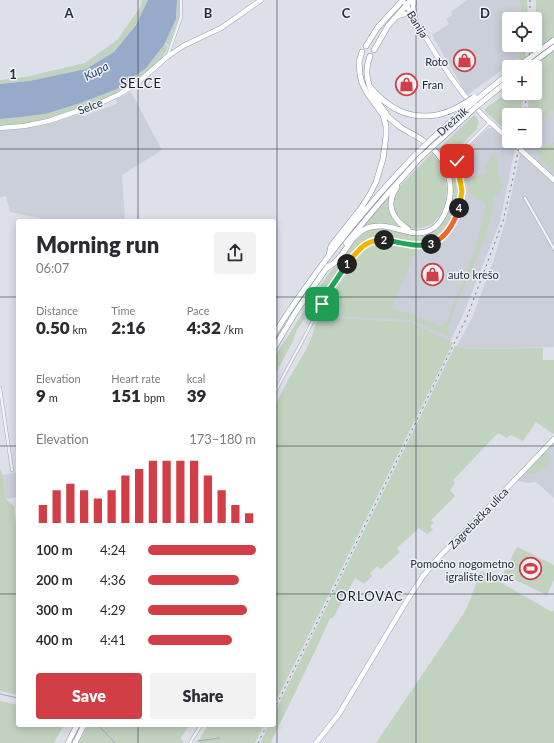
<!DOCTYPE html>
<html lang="en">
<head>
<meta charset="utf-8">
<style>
  body { margin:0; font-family:Lato,sans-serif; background:#f2f2f3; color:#2b2b33; height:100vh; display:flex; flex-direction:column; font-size:15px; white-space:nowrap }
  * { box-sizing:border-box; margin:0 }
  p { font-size:13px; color:#7c7c81 }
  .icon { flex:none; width:22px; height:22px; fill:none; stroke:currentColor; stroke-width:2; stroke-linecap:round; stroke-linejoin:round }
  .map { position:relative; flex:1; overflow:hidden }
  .panel { position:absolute; left:16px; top:219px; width:260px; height:508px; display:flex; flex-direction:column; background:#fff; border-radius:4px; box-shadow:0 2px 10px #0003 }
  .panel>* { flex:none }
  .fabs { position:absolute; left:502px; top:12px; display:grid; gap:8px }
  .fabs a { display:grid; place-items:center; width:40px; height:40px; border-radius:4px; background:#fff; box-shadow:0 2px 10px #0003; font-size:20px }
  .pin { position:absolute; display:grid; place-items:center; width:34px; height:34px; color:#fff; margin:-17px; border-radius:8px; box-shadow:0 2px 6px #0006 }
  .km { position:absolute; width:20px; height:20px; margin:-10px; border-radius:50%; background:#222; color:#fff; font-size:11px; line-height:20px; text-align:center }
  .round { display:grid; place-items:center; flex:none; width:42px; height:42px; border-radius:4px; background:#f2f2f3 }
  .headline { display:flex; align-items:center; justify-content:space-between; height:68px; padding:0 20px }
  h1 { font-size:22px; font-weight:800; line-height:30px }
  .metrics { display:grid; grid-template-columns:repeat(3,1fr); gap:6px; height:68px; padding:4px 20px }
  .metrics div { display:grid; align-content:center }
  .metrics b { font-size:17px; font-weight:800 }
  .metrics small { font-size:11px; font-weight:400 }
  .metrics p { font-size:11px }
  .chart { height:112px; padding:8px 20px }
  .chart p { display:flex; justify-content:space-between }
  .chart svg { width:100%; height:72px; margin-top:4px; stroke:#d13e45; stroke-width:6 }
  .primary-button { display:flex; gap:8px; margin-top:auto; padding:8px 20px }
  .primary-button a { flex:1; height:46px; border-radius:4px; background:#d13e45; color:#fff; font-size:16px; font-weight:800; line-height:46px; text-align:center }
  .primary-button a+a { background:#f2f2f3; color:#2b2b33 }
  ul { padding:0 20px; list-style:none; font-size:13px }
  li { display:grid; grid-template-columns:64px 48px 1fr; align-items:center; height:30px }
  li i { height:10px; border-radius:5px; background:#d13e45 }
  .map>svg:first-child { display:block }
</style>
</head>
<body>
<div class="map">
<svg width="554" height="743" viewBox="0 0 554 743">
  <rect width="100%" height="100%" fill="#dde0e8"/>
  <!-- built -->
  <path fill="#cbcfda" d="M467 0H520L521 19H509V45H520L519 58 467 95 432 35 449 24 446 19 452 15 451 12Z
    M131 92 162 150 122 175 125 221H53L10 212 6 196 0 197V131L45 125 78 114 85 116 116 104 117 99Z
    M554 110V347L464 349 457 346 472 318 492 265 505 223 522 146 526 141H535V128L551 111Z
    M489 128H493L515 149 500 222 463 315 450 342 411 322 319 317 338 283 358 253 365 247 372 243 380 241 388 242 415 247H424L433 245 445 238 452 228 458 217 463 205 465 193 460 166V159L467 148 487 129Z
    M554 442V498L536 482 528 483 519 481 515 482Z
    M18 472V497L6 499 3 475Z"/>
  <!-- green -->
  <path fill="#c1d2be" d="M142 0H148L136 25 114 52 86 69 29 81 0 84V80L25 77 85 63 117 40 141 6Z
    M177 0H179V17L169 45 165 43 176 19Z
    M520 0H527L528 19H521Z
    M536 0H554V110L551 111 535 128V115H527L529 93H535V67H532L534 45H535Z
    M165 44 168 47C164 56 159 61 151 68 127 91 100 101 69 112 59 115 49 119 39 121 27 124 13 125 0 125V119L21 117 45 114 78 104 117 89 146 68Z
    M520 45H526L525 67H518Z
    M509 91V93H524L521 115H509V134L484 110Z
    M474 115C478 119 480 122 477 127L478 128C471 136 459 145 455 157 452 167 458 179 459 190 460 203 452 222 444 232 423 257 393 229 369 239 356 244 333 280 325 293 323 296 322 301 319 304 318 306 314 307 312 308 308 311 306 314 303 317L305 318 296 331 294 339 274 377C274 372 273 364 274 359 277 352 286 339 290 333 307 306 323 280 343 255 350 247 357 237 367 232 390 220 418 248 439 227 445 221 450 212 451 203 455 183 450 166 438 149Z
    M554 142V172L540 160 536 149 539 146 540 148C545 146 549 145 554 142Z
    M495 152 499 166 497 175H499V183L505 184C502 191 500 194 493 197L494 204 489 224 484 241 476 258 472 271 457 303 448 327 449 337 413 320 342 316 343 309 334 300 341 295 336 289 363 252 371 246 381 244 417 250 415 257 412 255 410 261 411 262 392 308 404 313 405 311 408 312V313L440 326C448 326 450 317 451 310L473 255 486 208 484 201 478 199 469 193 466 178 485 174V168L493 153Z
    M432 153 440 163 445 176 447 190 445 204 440 215 432 224 422 228 413 229 409 227 395 215 392 202 399 187Z
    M391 193V215L398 225 396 226C385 222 374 222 363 227Z
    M319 317 411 322 453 343 274 705V408L287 382 306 350 312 336 316 323Z
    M457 346 464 349 543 348V360H554V433L553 434 536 422 523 441 511 435 507 438 498 433 453 480 455 483 450 490 455 496 431 520 434 523 430 526 433 530 427 534 419 528 397 548 400 552 381 569 377 566 370 573 372 576 364 584 355 578 333 618H330L318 645 271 742 273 743H260L269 725H274V714L455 346Z
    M546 451H548L549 452 550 462C543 469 538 475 528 473L527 471Z
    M0 469 3 475 6 499 14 506 18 542V695L0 691Z
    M517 547 554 565V580L547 595 503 574Z
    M481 571 552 612 554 610V743H376L466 610Z
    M0 701 18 705V725H64L54 743H0Z
    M88 725H189L181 738 183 742 182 743H79Z
    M208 725H264L255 743H197Z"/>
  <!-- water -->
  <path fill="#97aac9" d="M148 0H177L176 19 164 45 146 68 117 89 78 104 45 114 21 117 0 119V84L29 81 86 69 114 52 136 25Z"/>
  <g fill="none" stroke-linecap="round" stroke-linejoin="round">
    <!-- stream -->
    <path stroke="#97aac9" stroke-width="1" d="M0 694 18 698
      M97 725 100 727 115 743
      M198 741 220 738"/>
    <defs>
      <path id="street" d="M168 55 181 17V0
        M525 198 554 249
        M0 388 12 470
        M274 394C284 375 294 356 304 338 312 323 318 309 327 295 333 284 340 274 347 265 354 255 361 244 373 240 397 233 422 259 445 235 455 225 463 204 462 190 461 175 452 164 462 150L490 122
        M190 743 201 725"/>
      <path id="primary" d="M405 3C426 37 445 73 471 103 483 116 496 128 509 139
        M0 128 24 126 49 121 98 104 118 95 136 84 167 57 183 46 221 28 261 0
        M511 141 554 180
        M316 743 339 714 406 602 423 576 439 557 488 508 554 439"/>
      <path id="highway" d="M414 0 413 7 415 19
        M398 16C405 12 409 14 415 19
        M366 46 378 27 403 0
        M374 50 388 26 411 0
        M370 56C361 78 372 95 386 113
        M531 57 554 40
        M498 82 509 73
        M370 87C388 108 408 120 437 115
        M477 106 509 80
        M397 187C385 204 392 219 408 229
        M346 243 383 199 419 159
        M329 255 331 246 361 208 370 194 376 182 383 159 386 136V126L383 115 367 93 362 83 360 75 359 62 362 52
        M327 268C329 266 332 265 334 263 346 253 350 236 365 229 386 219 405 237 425 232 437 229 443 219 447 208 455 187 448 162 431 147 422 138 411 134 400 127 393 121 386 115 379 109
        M274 335C284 318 295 302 306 287 335 246 365 209 399 172
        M274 348 297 310 328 266
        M68 743 77 725
        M75 743 84 725"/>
    </defs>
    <!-- street casing -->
    <use href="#street" stroke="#a2a7b2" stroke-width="3.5"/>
    <!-- primary casing -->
    <use href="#primary" stroke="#9ca3b4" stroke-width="5.5"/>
    <!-- highway casing -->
    <use href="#highway" stroke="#848c9f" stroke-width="6"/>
    <!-- street -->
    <use href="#street" stroke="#f0f2f6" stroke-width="2.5"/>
    <!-- primary -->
    <use href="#primary" stroke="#fff" stroke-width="4.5"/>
    <!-- highway -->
    <use href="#highway" stroke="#fff" stroke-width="5"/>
    <!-- rail -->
    <path stroke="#777e92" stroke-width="1" stroke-dasharray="2 4" stroke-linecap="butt" d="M530 0V19
      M529 67 530 45
      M524 115 527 93
      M274 710 411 432 467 317 503 221 513 178 520 141
      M258 743 267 725"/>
    <defs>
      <path id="highway-bridge" d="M517 67 531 57
        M527 67 554 47
        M437 115C451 112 462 106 474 97
        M419 159 477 106
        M399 172C429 139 463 110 498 82"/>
    </defs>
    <!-- highway-bridge casing -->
    <use href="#highway-bridge" stroke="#848c9f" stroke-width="6" stroke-linecap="butt"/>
    <!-- highway-bridge -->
    <use href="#highway-bridge" stroke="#fff" stroke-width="5"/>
  </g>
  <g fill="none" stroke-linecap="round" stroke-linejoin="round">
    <defs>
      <path id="split-1" d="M322 304 330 289 347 264"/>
      <path id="split-2" d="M347 264C358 251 365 239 384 240"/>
      <path id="split-3" d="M384 240C400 242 416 248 431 244"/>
      <path id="split-4" d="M431 244C446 238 454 224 459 208"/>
      <path id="split-5" d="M457 161 458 170 462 191 459 208"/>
    </defs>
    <!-- split-1 casing -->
    <use href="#split-1" stroke="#fff" stroke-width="8"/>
    <!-- split-2 casing -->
    <use href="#split-2" stroke="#fff" stroke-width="8"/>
    <!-- split-3 casing -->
    <use href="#split-3" stroke="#fff" stroke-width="8"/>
    <!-- split-4 casing -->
    <use href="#split-4" stroke="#fff" stroke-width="8"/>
    <!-- split-5 casing -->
    <use href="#split-5" stroke="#fff" stroke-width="8"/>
    <!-- split-1 -->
    <use href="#split-1" stroke="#22a559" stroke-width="5"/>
    <!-- split-2 -->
    <use href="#split-2" stroke="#f5b400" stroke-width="5"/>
    <!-- split-3 -->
    <use href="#split-3" stroke="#22a559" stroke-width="5"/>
    <!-- split-4 -->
    <use href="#split-4" stroke="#f0652b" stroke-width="5"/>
    <!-- split-5 -->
    <use href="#split-5" stroke="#f5b400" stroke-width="5"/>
  </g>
  <!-- grid -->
  <path fill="none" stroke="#262d3f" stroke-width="1" stroke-opacity="0.55" d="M138 0V221M277 0V743M416 0V743M0 149H554M0 297H18M274 297H554M0 446H18M274 446H554M0 594H18M274 594H554M138 725V743"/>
  <!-- icons -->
  <defs>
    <symbol id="shop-ring" viewBox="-11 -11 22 22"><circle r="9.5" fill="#edf0f5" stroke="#d13e45" stroke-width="1.5"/><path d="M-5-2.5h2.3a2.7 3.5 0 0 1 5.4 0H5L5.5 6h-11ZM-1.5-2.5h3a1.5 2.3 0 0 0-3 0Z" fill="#d13e45"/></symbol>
    <symbol id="stadium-ring" viewBox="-11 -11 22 22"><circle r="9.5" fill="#edf0f5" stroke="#d13e45" stroke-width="1.5"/><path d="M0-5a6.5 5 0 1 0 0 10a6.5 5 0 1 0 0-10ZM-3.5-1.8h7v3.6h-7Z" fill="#d13e45"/></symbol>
  </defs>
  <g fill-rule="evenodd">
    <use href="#shop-ring" x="452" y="48" width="25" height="25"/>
    <use href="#shop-ring" x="394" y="72" width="25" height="25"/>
    <use href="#shop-ring" x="420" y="262" width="25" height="25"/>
    <use href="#stadium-ring" x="518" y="556" width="25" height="25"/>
  </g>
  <g text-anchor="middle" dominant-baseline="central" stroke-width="3" stroke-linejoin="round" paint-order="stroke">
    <!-- street labels -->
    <g font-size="11" fill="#262d3f" stroke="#edf0f5">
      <text transform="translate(418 24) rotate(58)">Banija</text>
      <text transform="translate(90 106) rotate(-21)">Selce</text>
      <text transform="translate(452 121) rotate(-42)">Drežnik</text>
      <text transform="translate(478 518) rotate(-46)">Zagrebačka ulica</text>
    </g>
    <!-- poi labels -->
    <g font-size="11" fill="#262d3f" stroke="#edf0f5" text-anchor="end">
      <text x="448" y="61">Roto</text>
      <text x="422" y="84" text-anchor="start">Fran</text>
      <text x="448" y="274" text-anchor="start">auto krešo</text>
      <text x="514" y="563">Pomoćno nogometno<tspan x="514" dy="13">igralište Ilovac</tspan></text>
    </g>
    <!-- water labels -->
    <g font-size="12" font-style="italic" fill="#304774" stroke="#edf0f5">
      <text transform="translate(96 71) rotate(-28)">Kupa</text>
    </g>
    <!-- quarter labels -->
    <g font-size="13" letter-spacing="1" fill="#191e2f" stroke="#edf0f5">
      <text x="141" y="83">SELCE</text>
      <text x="370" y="596">ORLOVAC</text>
    </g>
  </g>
  <g font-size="13" text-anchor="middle" font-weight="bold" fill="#262d3f" stroke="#edf0f5" stroke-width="3" stroke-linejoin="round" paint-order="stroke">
    <text x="69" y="18">A</text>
    <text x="208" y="18">B</text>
    <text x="346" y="18">C</text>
    <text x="485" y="18">D</text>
    <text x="13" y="79">1</text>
  </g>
</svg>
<div class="fabs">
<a><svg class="icon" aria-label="locate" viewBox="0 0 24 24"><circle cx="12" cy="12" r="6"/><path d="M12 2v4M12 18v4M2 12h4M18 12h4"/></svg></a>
<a>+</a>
<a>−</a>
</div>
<div class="pin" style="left:322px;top:304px;background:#1e9e55"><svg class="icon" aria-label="arrive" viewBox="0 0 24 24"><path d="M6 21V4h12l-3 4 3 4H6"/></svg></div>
<div class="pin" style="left:457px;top:161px;background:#d93025"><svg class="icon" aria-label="check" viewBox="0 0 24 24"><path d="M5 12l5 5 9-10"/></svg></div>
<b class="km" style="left:347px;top:264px">1</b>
<b class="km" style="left:384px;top:240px">2</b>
<b class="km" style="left:431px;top:244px">3</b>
<b class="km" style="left:459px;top:208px">4</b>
<section class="panel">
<div class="headline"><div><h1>Morning run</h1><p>06:07</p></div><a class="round"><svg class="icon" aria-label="share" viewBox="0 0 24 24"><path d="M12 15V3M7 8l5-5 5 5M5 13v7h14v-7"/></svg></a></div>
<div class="metrics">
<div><p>Distance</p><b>0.50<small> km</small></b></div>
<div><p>Time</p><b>2:16</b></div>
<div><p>Pace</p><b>4:32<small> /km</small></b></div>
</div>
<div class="metrics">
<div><p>Elevation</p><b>9<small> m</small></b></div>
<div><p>Heart rate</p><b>151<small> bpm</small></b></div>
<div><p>kcal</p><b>39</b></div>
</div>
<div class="chart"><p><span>Elevation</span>173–180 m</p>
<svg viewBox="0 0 160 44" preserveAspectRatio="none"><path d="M5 44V33M15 44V24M25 44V20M35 44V24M45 44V29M55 44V24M65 44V15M75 44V11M85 44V6M95 44V6M105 44V6M115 44V6M125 44V15M135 44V24M145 44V33M155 44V38"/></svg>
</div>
<ul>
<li><b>100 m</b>4:24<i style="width:100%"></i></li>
<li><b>200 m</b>4:36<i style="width:84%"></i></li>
<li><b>300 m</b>4:29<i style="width:92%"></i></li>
<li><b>400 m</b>4:41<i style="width:78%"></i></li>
</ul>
<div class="primary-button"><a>Save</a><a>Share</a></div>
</section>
</div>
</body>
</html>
